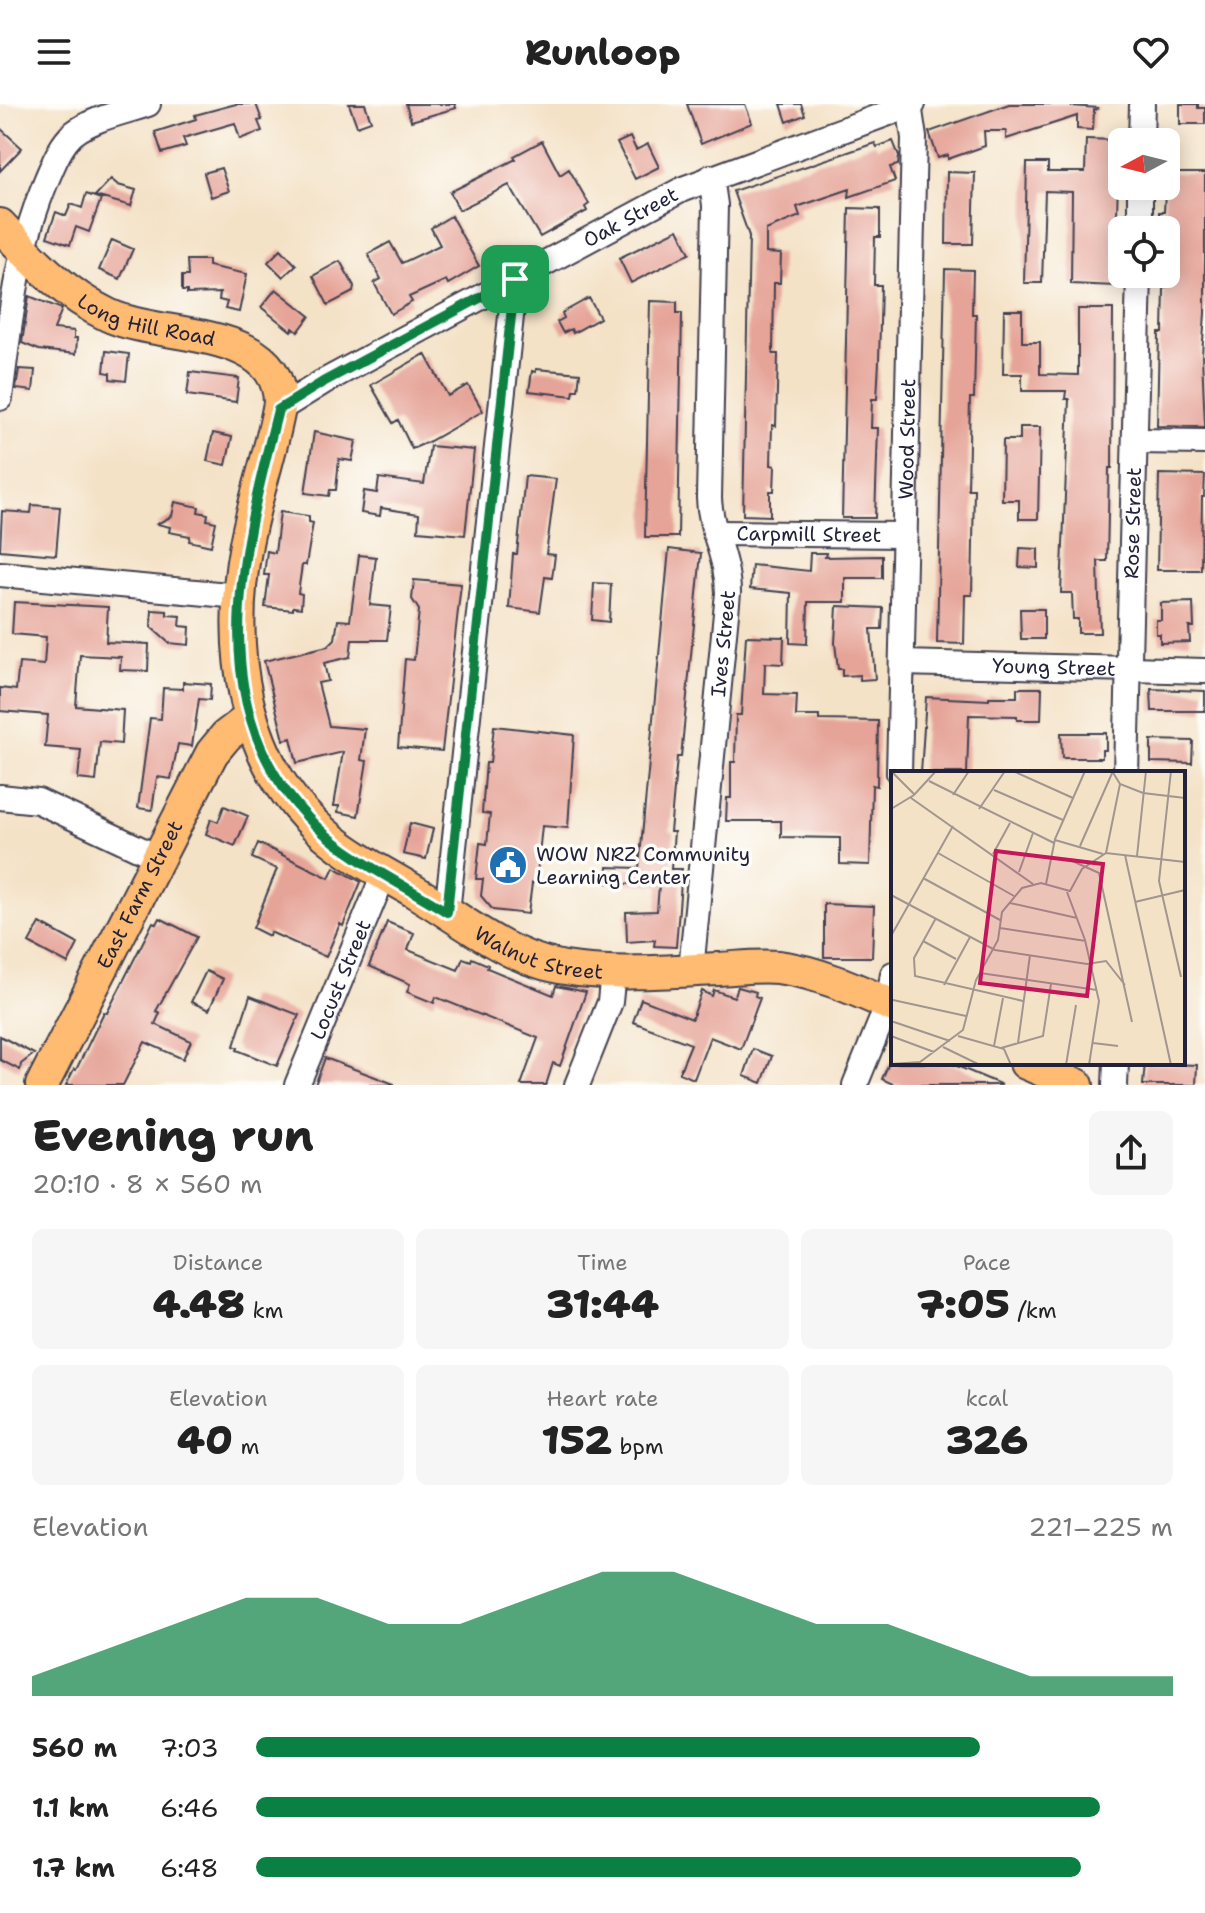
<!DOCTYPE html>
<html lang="en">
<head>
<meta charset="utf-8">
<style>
  body { margin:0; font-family:"Shantell Sans",sans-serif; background:#f6f6f6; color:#222; height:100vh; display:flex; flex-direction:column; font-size:30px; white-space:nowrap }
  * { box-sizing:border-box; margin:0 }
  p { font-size:26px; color:#767676 }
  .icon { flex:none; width:44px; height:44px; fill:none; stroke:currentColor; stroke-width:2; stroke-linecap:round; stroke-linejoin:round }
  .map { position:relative; height:981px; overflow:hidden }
  .panel { display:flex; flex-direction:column; background:#fff; flex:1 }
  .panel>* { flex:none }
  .needle { width:52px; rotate:263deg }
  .tools { position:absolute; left:1108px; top:24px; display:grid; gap:16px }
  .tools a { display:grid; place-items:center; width:72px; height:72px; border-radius:12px; background:#fff; box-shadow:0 4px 20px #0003; font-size:40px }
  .pin { position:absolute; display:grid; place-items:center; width:68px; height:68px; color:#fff; margin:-34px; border-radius:16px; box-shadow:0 4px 12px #0006 }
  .round { display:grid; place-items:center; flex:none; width:84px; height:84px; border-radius:12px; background:#f6f6f6 }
  .overview { display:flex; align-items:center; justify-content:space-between; height:136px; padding:0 32px }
  h1 { font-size:44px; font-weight:800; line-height:60px }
  .metrics { display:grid; grid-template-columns:repeat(3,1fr); gap:12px; height:136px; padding:8px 32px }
  .metrics div { display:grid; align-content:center; border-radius:12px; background:#f6f6f6; text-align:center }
  .metrics b { font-size:40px; font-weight:800 }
  .metrics small { font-size:22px; font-weight:400 }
  .metrics p { font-size:22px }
  .chart { height:224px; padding:16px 32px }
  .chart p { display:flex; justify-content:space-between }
  .chart svg { width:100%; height:144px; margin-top:8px; fill:#0b8043; opacity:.7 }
  ul { padding:0 32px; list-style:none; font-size:26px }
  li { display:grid; grid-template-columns:128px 96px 1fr; align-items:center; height:60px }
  li i { height:20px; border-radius:10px; background:#0b8043 }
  header { display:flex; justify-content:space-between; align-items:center; height:104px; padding:0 32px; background:#fff; font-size:36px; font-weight:800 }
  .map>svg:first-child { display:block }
</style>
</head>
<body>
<header><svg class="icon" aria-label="menu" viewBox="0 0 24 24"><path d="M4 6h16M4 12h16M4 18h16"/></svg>Runloop<svg class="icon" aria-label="heart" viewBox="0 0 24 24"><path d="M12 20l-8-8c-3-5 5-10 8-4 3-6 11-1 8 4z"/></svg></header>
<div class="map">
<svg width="1205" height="981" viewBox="0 0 1205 981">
  <rect width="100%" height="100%" fill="#fdfcf7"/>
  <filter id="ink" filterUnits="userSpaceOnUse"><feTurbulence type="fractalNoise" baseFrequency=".0125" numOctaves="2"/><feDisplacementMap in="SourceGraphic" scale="16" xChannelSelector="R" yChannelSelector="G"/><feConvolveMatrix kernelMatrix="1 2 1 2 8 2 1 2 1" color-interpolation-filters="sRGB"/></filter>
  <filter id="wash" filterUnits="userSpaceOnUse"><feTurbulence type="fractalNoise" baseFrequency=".006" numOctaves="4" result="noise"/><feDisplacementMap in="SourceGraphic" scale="32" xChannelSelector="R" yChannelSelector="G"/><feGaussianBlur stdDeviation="1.8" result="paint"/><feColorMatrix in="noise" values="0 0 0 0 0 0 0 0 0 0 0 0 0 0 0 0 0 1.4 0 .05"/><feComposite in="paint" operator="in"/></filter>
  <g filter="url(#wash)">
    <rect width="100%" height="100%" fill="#f4e2c7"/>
    <g id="blocks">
      <!-- building -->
      <path fill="#e6a499" d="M236 0H256L262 16 258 17 262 27 240 35 235 19 183 34 186 42 162 49 155 28 196 15 195 11Z
        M349 0H365L371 17 357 22Z
        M406 0H455L456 4 411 17Z
        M687 0H745L752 19 701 40Z
        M781 0H801L805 11 787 18Z
        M1009 0H1070L1071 2 1099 4 1094 6 1093 26 1077 25V12L1006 35V27H984L985 42 948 55V51L938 54 929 28Z
        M1180 0H1198V4H1205V20H1180Z
        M0 24 22 44 0 67Z
        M630 33 636 46 648 40 659 63 635 75 617 39Z
        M1086 35 1115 36V40H1119L1115 182 1071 180 1072 88 1045 87 1042 179H1024L1027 59H1048V68H1085Z
        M542 37 560 71 569 65 589 100 585 103 587 107 540 133 509 81 459 106 450 88 516 55 514 52Z
        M893 37 899 52 898 61 890 63 895 77 849 93 850 85 797 103 800 112 766 126V149L781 150 780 179H774L773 250H778L776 322 772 321 771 361 775 362 774 387H770V412L743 411 749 132 733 87 875 39 877 43Z
        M221 64 229 87 211 93 204 69Z
        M947 68 975 69 973 140H946Z
        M1166 69H1205V209L1202 251 1205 323 1157 322 1159 229H1163L1164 184H1166V126H1159V108H1164Z
        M111 75 118 81 136 86 131 102 95 92Z
        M86 90 101 95 89 128 76 123 70 141 47 133 56 108 66 112 71 100 82 104Z
        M849 104 880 105V133H875L874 181H881L879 257 877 295H872L871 324H878L875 414H842Z
        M451 112 479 162 448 180 446 176 409 193 412 198 391 210 374 179 381 175 368 150 390 138 402 159 440 141 431 124Z
        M678 125 690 149 631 179 619 154Z
        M112 136 133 145 120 175 99 166Z
        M281 145 296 161 283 173 268 158Z
        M187 156H208V162L247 170 239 208 225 205 227 198 219 196 220 189 187 190V187H182V172H188Z
        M340 157 354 182 353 188 328 201 313 172Z
        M945 165 973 166 972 210H976L974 294H970L968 385H974L972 491H965L964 540 937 539Z
        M276 185 310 212 298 228 293 224 291 227 261 203Z
        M29 192 62 205 54 225 74 227V234H77L76 250 39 246 22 239Z
        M589 194 600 214 573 229 571 225 563 229 557 218 564 214 562 209Z
        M650 197 677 198V209H682L678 433H645Z
        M1078 205H1113L1112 364H1109L1107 457H1098L1100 529H1078V515H1073L1072 489H1061L1069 295H1065L1066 287H1022V270H1003L1004 206H1022V238H1040V270L1078 271Z
        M106 247 129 250 126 277 110 275V269L104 268Z
        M425 250 448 292 468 281 483 307 430 337 412 345 398 316 393 319 371 281Z
        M19 265 35 266 33 287 16 285Z
        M536 265 580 269 578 286H574L573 292 529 287 532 267 536 268Z
        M190 268 239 274 236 298 187 291Z
        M1020 323H1040L1038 415H1019V396H1002L1003 336H1020Z
        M314 328 356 337 352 357 339 355 336 386H330L329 392 305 389Z
        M213 329 232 333 226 361 207 357Z
        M430 342 474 346 465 431 418 427 419 410 381 404 380 412 361 409 364 387 377 389 379 374 424 380Z
        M1159 370 1205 371 1204 393H1202L1201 466H1157Z
        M525 372 556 375 546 450 555 451 553 467 552 474 545 473 540 508 509 504 513 450H517Z
        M175 398 199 403 198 408 208 410 207 416 216 418 211 442 189 437 190 432 169 428 170 423 157 420 172 412Z
        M32 401 60 403 56 451 0 446 2 407 31 409Z
        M280 408 309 412V418L313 419 306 461H302L298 489 302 490 301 504 293 503V506L265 503 269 471H264L267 447 275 449Z
        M1020 444 1038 445V464L1019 463Z
        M669 445 701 449 681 653H677L670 728H674L671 765H682L676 843 654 842 655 836 627 838 626 808 657 807 659 781 607 779 608 763 639 764Z
        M810 449H826L825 453 882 452V474H845V498H808L807 540 790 539 791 489 750 485 752 461 809 467Z
        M359 451 376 453 370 501 391 503 387 536H352L350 553 324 559 328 577 318 579 329 622 365 625 361 656 367 657 358 712 338 708 339 702H334L343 648 297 659 291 634 284 636 264 557 328 542 335 535 338 516 350 517Z
        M414 476 461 480 442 647 398 643 405 555 414 556 419 506 412 495Z
        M594 479 611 480 609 518 592 516Z
        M14 498 108 503 106 538 149 540 148 567 120 566 121 553 80 551 76 602 123 606 121 640 100 638 96 677 78 675 81 646 45 643 48 611 0 607V584L16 586 19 559 44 561 46 533 12 530Z
        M1193 498 1194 523H1189L1190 538 1160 539V530H1156V516H1161V499Z
        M837 502 883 504 882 525H871L875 575 860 576V571L842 572V565H838L835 539Z
        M1020 505H1044V535H1021Z
        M152 506 167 507V511L181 512 180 522 190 523 189 541 169 539 151 523Z
        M746 532 784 533 783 560 765 559 764 590 797 591 796 612H819V616L878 617 877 682 872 681 870 761 840 760V734L781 733V717H726L727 694H731V658H735L736 611H741Z
        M183 578 211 580 210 596 199 595 192 642 178 640 171 675 157 673 152 706 138 704 150 614 161 615 163 584 183 585Z
        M1017 584H1042L1041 616H1017V612L969 611 967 669H921L926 593 989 596V593H1017Z
        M1151 585 1205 587V607H1152Z
        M494 622 574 631 568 724 542 722 536 779H532L528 810 493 806 481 792 483 775H476L480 739 487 740 490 710 482 709 486 659H490Z
        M1061 629H1106V646H1102V654H1062Z
        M1151 636 1193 637 1192 659 1151 658Z
        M224 702 248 712 235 742 206 730 211 715 218 718Z
        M410 719 433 725 426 755 403 750Z
        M258 739 329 774 334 763 361 778 343 822 340 820 326 853 270 828 269 832 253 824 277 765 252 754Z
        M824 800 874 802 872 853H824Z
        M160 814 197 833 156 907 160 909 155 920 191 937 183 955 145 938 123 981H66L74 965 76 966 104 908 107 909 153 818 157 820Z
        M387 818 414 829 408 846 458 866 463 854 471 857 472 854 488 861 487 864 553 891 556 882 586 888 560 962 553 959 546 981H521L538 934 436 893 434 899 407 888 410 880 369 862Z
        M40 819 78 840 68 860 29 839Z
        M206 867 223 875 209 906 191 898Z
        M738 883 756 888 755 892 760 894 741 945 710 933 694 975 679 969 691 940 633 918 641 895 692 915 702 887 712 892 714 886 734 893Z
        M250 892 299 911 277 962 237 946 238 944 234 942Z
        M0 932 34 950 21 960 20 966 0 956Z
        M753 945 772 952 762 979 744 972Z
        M325 954 394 980V981H315Z
        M889 959H950L1002 981H895L882 975Z
        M1145 959 1197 961 1196 981H1143Z"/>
    </g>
  </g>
  <g filter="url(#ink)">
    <use href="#blocks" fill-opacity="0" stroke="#423f50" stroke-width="2"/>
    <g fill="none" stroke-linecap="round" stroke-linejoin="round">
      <defs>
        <g id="minor">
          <path d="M1141 38 1142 0"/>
          <path d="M1140 126V82"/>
          <path d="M0 294C10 216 16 150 46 77 53 61 60 41 74 29 93 14 125 8 148 0"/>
          <path id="s1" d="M278 306 323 278 683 85 913 0"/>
          <path d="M1136 337 1205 338"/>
          <path id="s2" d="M715 429 904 431"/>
          <path d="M0 470 239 492"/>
          <path id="s3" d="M902 559 1205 567"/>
          <path id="s4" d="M899 669 914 34 909 0"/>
          <path id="s5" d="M1126 669 1139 170"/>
          <path d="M0 693 38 697 159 754"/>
          <path d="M447 808 515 175"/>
          <path id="s6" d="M691 866 728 489C728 455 710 427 709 394L715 101 711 73"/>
          <path id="s7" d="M297 981 384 770"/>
          <path d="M577 981 610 898 613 868"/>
          <path d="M855 981 888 900 893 870"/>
          <path d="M1115 981 1116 959"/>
        </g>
        <g id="major">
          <path id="s8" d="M0 121C33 156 64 190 108 211 161 236 279 221 280 299 272 346 255 392 246 440 227 542 241 659 325 730 353 754 386 770 417 789 472 822 511 859 579 866 625 871 672 867 718 865 738 864 759 861 778 863 818 868 857 886 893 902"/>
          <path d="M1026 959 1077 981"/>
          <path id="s9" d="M42 981 212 649 226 632 251 613"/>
        </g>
      </defs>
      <!-- minor casing -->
      <use href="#minor" stroke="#423f50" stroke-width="28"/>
      <!-- major casing -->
      <use href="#major" stroke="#423f50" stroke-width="36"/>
      <!-- minor -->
      <use href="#minor" stroke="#fff" stroke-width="24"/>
      <!-- major -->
      <use href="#major" stroke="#febb71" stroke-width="32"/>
    </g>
  </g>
  <g fill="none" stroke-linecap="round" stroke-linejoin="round" filter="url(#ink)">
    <defs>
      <path id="route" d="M515 175 456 723 447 808C403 780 352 757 315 721 197 606 243 444 278 306L323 278Z"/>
    </defs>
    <!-- route casing -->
    <use href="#route" stroke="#fff" stroke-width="16"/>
    <!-- route -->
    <use href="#route" stroke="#0b8043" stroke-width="10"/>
  </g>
  <!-- icons -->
  <defs>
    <symbol id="civic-disc" viewBox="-11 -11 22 22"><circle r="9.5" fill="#1f6fb2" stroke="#fdfcf7"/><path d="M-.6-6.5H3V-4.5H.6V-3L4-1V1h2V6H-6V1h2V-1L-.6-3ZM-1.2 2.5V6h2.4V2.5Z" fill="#fff"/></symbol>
  </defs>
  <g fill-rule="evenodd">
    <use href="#civic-disc" x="486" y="739" width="44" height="44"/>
  </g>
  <g text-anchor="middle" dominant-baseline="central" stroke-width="7" stroke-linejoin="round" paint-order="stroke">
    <!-- street labels -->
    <g font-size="20" fill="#22223b" stroke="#fdfcf7">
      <text stroke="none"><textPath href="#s1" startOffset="402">Oak Street</textPath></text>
      <text stroke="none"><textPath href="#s8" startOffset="180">Long Hill Road</textPath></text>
      <text stroke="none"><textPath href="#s4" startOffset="334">Wood Street</textPath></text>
      <text stroke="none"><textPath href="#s5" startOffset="250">Rose Street</textPath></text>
      <text stroke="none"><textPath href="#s2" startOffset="94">Carpmill Street</textPath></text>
      <text stroke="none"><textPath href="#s6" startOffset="328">Ives Street</textPath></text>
      <text stroke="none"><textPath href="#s3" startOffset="152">Young Street</textPath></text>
      <text stroke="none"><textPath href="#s9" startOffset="214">East Farm Street</textPath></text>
      <text stroke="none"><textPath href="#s8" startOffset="1058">Walnut Street</textPath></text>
      <text stroke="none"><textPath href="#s7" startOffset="114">Locust Street</textPath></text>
    </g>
    <!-- poi labels -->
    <g font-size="20" fill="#22223b" stroke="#fdfcf7" text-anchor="start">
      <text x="536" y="750">WOW NRZ Community<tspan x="536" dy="23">Learning Center</tspan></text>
    </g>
  </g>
  <!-- overview -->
  <g transform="translate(891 667)">
    <rect width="294" height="294" fill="#f4e2c7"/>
    <path fill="none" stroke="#a0958f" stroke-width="2" d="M0 0 23 23M122 0 182 27M221 0 229 13 252 22 294 27M280 0 268 110 290 206M38 10 163 72M103 19 172 49M62 24 78 0M20 27 142 113M0 38 23 24 45 0M88 38 114 0M164 69 212 83M189 75 222 0M47 82 123 125M215 82 229 13M102 83 119 52M234 84 280 294M246 85 255 0M179 89 208 102 241 251M128 101 142 62M32 107 109 149M155 113 164 68 194 0M176 121 194 169 208 230 198 294M0 124 104 179 196 193 215 190 234 214M244 131 294 119M119 132 186 147M45 147 23 187 24 205 132 230M109 157 195 170M0 165 62 55M32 170 65 188M89 202 206 219M0 214 1 250M53 214 79 166M2 229 75 245M0 250 59 270M0 265 43 281M67 265 113 278 120 294M127 272 139 184M202 272 227 275M103 275 112 227M52 276 89 294M110 277 152 265 160 213M0 293 29 291 72 259 85 209 107 169 111 141 131 117 150 112 179 120 191 98 215 82 294 91M175 294 185 234"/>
    <path fill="#c2185b" fill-opacity="0.15" stroke="#c2185b" stroke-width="4" d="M105 80 212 93 196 225 89 212Z"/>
    <rect width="294" height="294" fill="none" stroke="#22223b" stroke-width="4"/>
  </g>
</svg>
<div class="tools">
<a><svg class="needle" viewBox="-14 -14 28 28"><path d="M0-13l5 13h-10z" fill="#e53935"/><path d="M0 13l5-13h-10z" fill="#767676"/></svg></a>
<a><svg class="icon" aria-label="locate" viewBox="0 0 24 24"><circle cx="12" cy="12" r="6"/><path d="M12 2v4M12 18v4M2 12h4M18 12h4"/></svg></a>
</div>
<div class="pin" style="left:515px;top:175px;background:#1e9e55"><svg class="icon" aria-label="arrive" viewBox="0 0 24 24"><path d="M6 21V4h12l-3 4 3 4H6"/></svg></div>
</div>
<section class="panel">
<div class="overview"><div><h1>Evening run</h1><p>20:10 · 8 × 560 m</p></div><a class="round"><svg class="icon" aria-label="share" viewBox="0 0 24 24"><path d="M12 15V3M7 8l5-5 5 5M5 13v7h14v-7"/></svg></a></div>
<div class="metrics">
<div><p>Distance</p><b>4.48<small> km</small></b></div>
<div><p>Time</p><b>31:44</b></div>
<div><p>Pace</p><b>7:05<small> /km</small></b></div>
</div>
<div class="metrics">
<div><p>Elevation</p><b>40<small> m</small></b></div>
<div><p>Heart rate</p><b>152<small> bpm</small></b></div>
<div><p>kcal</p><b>326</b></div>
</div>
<div class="chart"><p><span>Elevation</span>221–225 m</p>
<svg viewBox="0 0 160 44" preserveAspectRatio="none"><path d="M0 44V38L10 30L20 22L30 14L40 14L50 22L60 22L70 14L80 6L90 6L100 14L110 22L120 22L130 30L140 38L150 38L160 38V44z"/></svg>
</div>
<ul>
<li><b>560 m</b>7:03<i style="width:79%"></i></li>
<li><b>1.1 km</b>6:46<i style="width:92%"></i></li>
<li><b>1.7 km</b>6:48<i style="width:90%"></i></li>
</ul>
</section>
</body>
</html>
